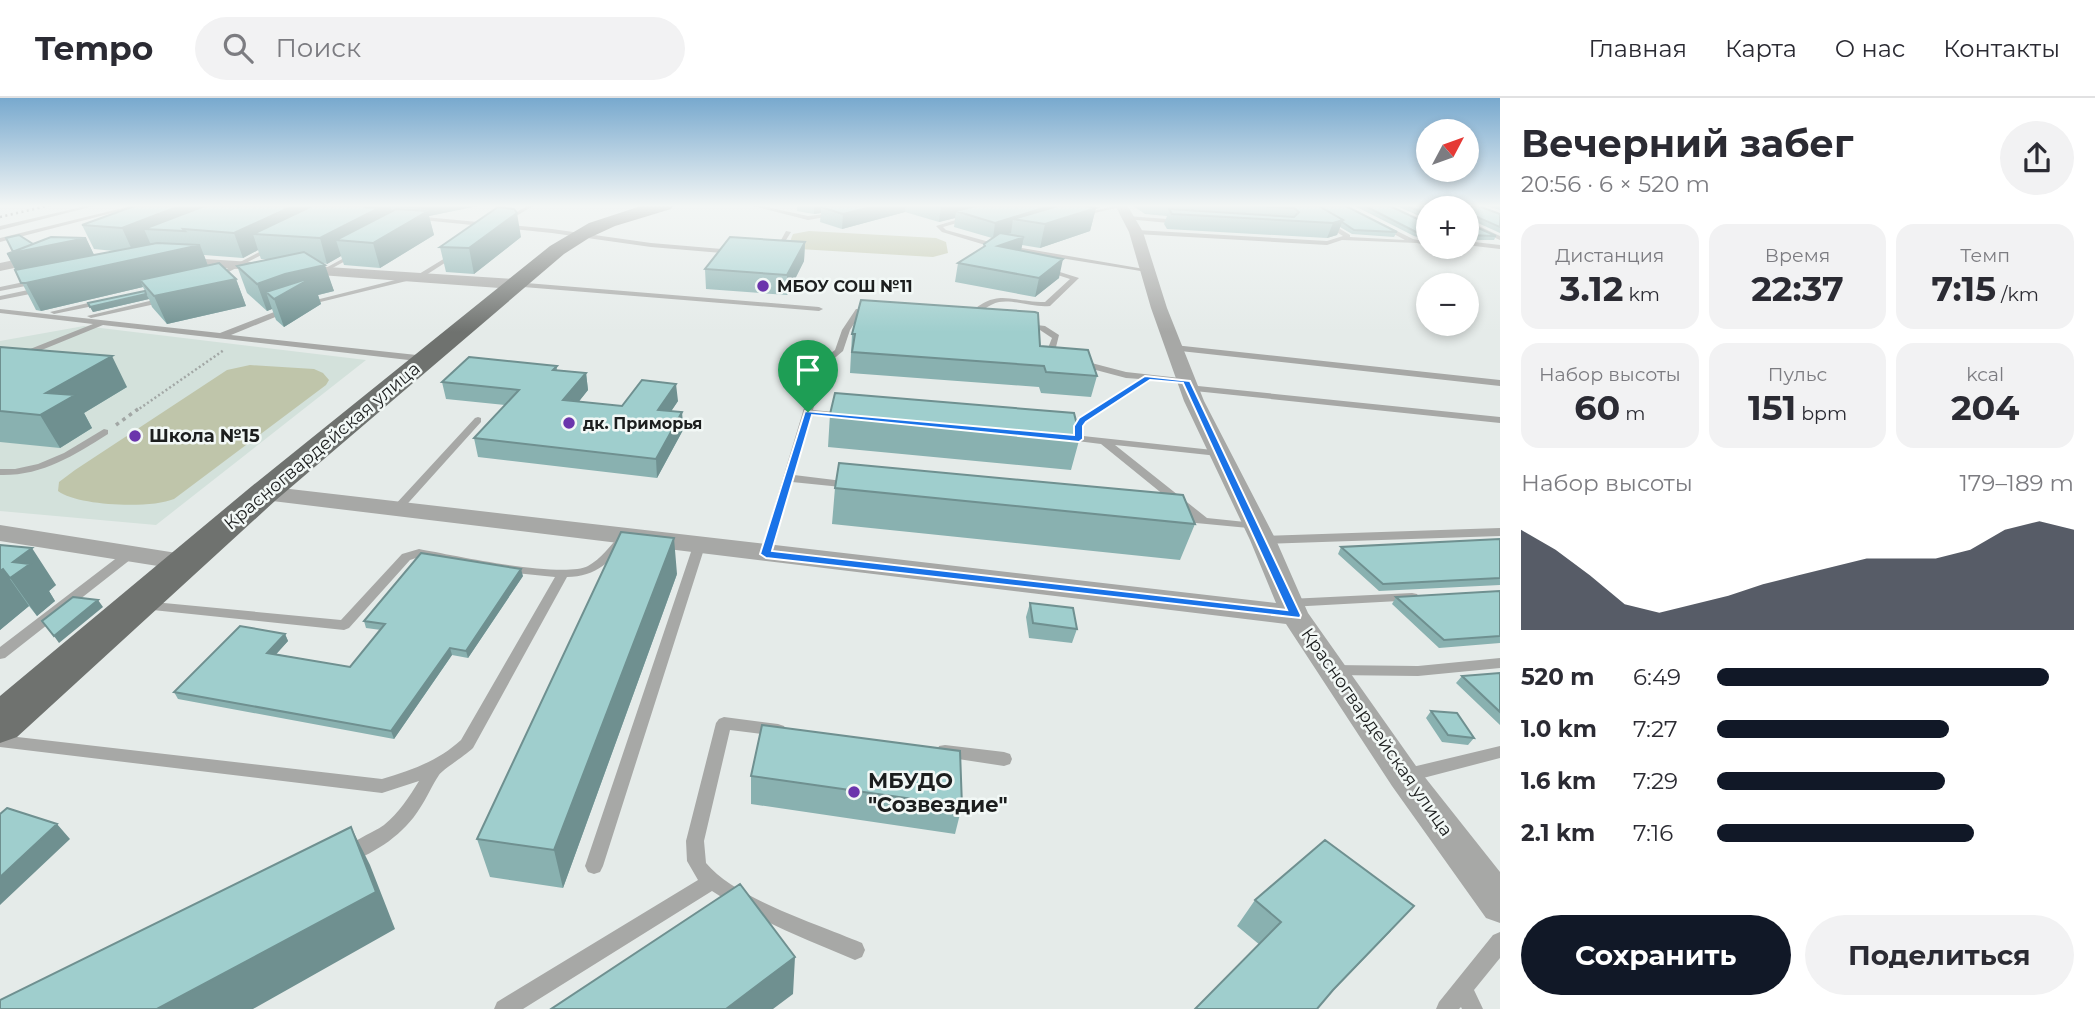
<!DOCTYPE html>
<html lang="ru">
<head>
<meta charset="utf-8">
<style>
  body { margin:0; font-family:Montserrat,sans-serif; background:#f2f2f3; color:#2b2b33; height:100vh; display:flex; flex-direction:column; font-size:26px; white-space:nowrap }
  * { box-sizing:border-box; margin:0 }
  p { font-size:23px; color:#7c7c81 }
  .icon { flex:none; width:38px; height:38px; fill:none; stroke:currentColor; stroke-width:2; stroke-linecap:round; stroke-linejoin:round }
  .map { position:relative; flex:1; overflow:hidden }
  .sheet { display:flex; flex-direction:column; background:#fff; width:595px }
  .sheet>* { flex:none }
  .needle { width:46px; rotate:49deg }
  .controls { position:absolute; left:1416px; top:21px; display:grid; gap:14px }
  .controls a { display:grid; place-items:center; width:63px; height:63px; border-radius:50%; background:#fff; box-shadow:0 4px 10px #0003; font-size:35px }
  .pin { position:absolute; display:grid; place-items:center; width:60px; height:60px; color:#fff; margin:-72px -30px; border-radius:50% 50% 50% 0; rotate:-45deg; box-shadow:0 0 7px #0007 }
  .pin .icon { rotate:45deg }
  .round { display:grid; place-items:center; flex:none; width:74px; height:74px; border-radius:37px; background:#f2f2f3 }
  .overview { display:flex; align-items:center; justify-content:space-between; height:119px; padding:0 21px }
  h1 { font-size:38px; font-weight:700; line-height:52px }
  .stats { display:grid; grid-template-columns:repeat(3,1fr); gap:10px; height:119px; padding:7px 21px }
  .stats div { display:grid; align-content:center; border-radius:18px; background:#f2f2f3; text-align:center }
  .stats b { font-size:35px; font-weight:700 }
  .stats small { font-size:19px; font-weight:400 }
  .stats p { font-size:19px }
  .chart { height:196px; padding:14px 21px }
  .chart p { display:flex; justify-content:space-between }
  .chart svg { width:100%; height:126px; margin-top:7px; fill:#111827; opacity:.7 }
  .button { display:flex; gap:14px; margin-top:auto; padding:14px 21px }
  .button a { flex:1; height:80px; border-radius:42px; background:#111827; color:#fff; font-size:28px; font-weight:700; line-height:80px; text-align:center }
  .button a+a { background:#f2f2f3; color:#2b2b33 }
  ul { padding:0 21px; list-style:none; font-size:23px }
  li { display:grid; grid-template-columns:112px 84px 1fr; align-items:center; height:52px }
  li i { height:18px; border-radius:9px; background:#111827 }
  header { display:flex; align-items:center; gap:42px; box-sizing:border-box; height:98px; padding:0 35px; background:#fff; border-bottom:2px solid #e1e1e2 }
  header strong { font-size:33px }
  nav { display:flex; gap:38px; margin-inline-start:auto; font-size:24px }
  .search { width:490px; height:63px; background:#f2f2f3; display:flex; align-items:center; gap:18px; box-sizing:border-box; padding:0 24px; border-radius:38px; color:#7c7c81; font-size:26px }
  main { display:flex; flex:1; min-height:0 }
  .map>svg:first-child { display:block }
</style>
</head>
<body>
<header>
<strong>Tempo</strong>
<div class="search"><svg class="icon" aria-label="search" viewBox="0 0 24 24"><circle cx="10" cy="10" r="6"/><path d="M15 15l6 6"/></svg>Поиск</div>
<nav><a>Главная</a><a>Карта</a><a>О нас</a><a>Контакты</a></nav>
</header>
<main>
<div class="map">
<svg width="1500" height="911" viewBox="0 0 1500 911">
  <rect width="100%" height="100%" fill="#e5ebe9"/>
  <!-- built -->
  <path fill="#d3e1db" d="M84 228 366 262 156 427 0 413V243Z"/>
  <!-- green -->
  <path fill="#bfc5aa" d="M809 133 936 140 946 144 948 155 933 159 799 151 789 146 793 136Z
    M250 267 314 271 323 275 329 282 326 287 174 401C150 411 78 408 58 393L59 384 75 372 227 272Z"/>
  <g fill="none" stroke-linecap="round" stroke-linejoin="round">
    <!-- path-far1 -->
    <path stroke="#a2a7a5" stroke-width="2.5" stroke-dasharray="2 2.5" stroke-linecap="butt" d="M136 313 224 252"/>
    <!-- path -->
    <path stroke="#a2a7a5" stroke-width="3.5" stroke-dasharray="3.5 4.5" stroke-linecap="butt" d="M116 327 138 311"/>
    <!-- service -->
    <path fill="#a7a8a6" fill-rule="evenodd" d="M90 107H98L0 132V128Z
      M135 107H143L0 144V140Z
      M529 107H535L506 124 501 123Z
      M749 107H758L808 118 834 115 837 117 808 122Z
      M1120 107 1124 108 1082 118 1079 116Z
      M1298 107H1304V109L1350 137V139L1405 142 1381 129 1383 126 1413 141 1428 144V148L1417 145 1342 142 1327 147 1136 136 1133 134 1136 132 1327 143 1343 138 1299 111Z
      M414 118 552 131 651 145 734 152 737 154 734 156 651 149 552 135 412 121Z
      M969 118 971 121 943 129 946 132 993 145 1150 172 1147 174 992 149 942 134 936 128Z
      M1128 118 1180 122 1183 124 1180 126 1126 121Z
      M1466 122 1500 138V142L1466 127Z
      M786 133 791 134 778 155H774Z
      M1466 143 1500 147V151L1466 147Z
      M273 147 275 148V150L217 180 211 179Z
      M355 154 360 155 327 173 322 172Z
      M455 154 458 156 457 157 423 179 304 208 300 206 419 176Z
      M1044 169 1079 180 1050 208C1033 210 1014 201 999 204 989 206 979 215 971 222L964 220C998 188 1006 204 1045 204L1070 181 1042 172 1041 171Z
      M38 181H41V185L0 193V189Z
      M514 184 819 209 823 211 819 213 511 188V184Z
      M42 189H45V193L0 202V198Z
      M166 199 170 201 169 203 91 220 87 218Z
      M105 201 109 203 108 205 54 216 50 214Z
      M287 209 291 211 290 213 231 237 426 258 430 261 426 264 103 227 0 269V263L93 226 0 215V211L220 235Z
      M856 211 873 212 877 214 873 216 861 215 850 232 843 253 830 264 822 277 813 312 845 315 850 318 845 321 811 317 794 377 851 384 856 387 851 390 792 384 772 456 770 459H762L760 456 814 277 824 260 835 252 842 232Z
      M1020 225 1045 228 1059 237 1056 249 1066 256V260H1060L1049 252 1048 250 1052 240 1040 232 1020 229Z
      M1174 247 1500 282V288L1171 252 1170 250Z
      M1080 262 1126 274 1189 281V285L1186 286 1151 282 1086 324 1083 328V338L1222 353V357L1218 358 1115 347 1207 420 1255 425 1261 429 1259 431 1175 423 1173 421 1175 419H1191L1101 346 1061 341V337H1073V328L1079 320 1140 281 1126 280 1077 267V263Z
      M1188 287 1500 319V325L1185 292 1183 290Z
      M478 319 481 320V324L401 413H393L391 411 393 409 475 320Z
      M104 331 108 332V336C73 358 42 378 0 377V371H15L38 366 64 355Z
      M1500 430V438L1263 446 1257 442 1263 438Z
      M624 436 630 440C613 462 596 479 567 479L473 650C465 658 443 671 439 677 432 687 427 700 420 710 404 736 377 754 348 765L342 763 339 757C344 746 373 735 384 727 399 715 409 699 419 683L382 695 0 649V637L382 681C412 672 438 663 461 642L555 479 506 474 419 459 410 462 349 530 344 532 143 511 136 507 143 503 341 522 402 456 419 451C452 457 562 481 588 468 601 461 610 448 620 437Z
      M699 444 705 448 603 768 600 774 594 776 588 774 585 768 693 448Z
      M131 451 135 452 137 455 135 458 5 560 0 561V549L127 452Z
      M1412 495 1417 496 1419 499 1417 502 1289 509 1282 505 1289 501Z
      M1500 560V570L1418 578 1333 577 1328 576 1326 572 1328 568 1333 567 1418 568Z
      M724 619 778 626 784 628 786 632 784 636 778 638 730 632 704 743 706 765C736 801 817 826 862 845L865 852 862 859 855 862C807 842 756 822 712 793L523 911H494L497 904 698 782 687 763 686 743 716 625 719 621Z
      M945 647 1004 654 1010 656 1012 661 1010 666 1004 668 945 659 939 658 937 653 939 648Z
      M1500 648V660L1404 685 1398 683 1396 678 1398 673 1404 671Z
      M1500 834V860L1474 892 1483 911H1462L1461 909 1459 911H1436L1439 904 1493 837Z"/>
    <!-- minor -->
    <path fill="#a7a8a6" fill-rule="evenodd" d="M1115 107H1127L1143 134 1167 210 1204 303 1276 442 1308 515 1416 668 1500 774V825L1486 820 1392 688 1286 526 264 402 256 400 252 395 256 390 264 388 1276 505 1250 442 1184 303 1151 210 1129 134Z
      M47 155 52 156V162L0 173V165Z
      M173 159 514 181 522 186 514 191 168 166 166 163 168 160Z
      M0 427 183 456 192 458 196 464 192 470 183 472 0 443Z"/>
    <!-- primary -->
    <path fill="#6f726f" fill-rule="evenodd" d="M644 107H674L671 111 615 128 589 140 564 156 276 402 17 639 0 645V598L252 388 550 148 589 125Z"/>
    <!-- rail -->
    <path stroke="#535656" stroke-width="2.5" stroke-dasharray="2 3.5" stroke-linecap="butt" d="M0 119 51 107"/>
  </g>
  <!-- wall -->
  <path fill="#89b1b0" d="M137 107H482L429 118 434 137 380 170 344 167 341 158 327 166 323 165 334 193 318 197 321 206 284 229 276 222 272 211 267 213 247 195 237 168 269 161H261L258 152 243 160 204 157 208 168 236 181 246 208 167 226 152 209 149 201 93 214 88 205 145 193 143 189 41 213 36 212 7 156 33 146 86 140 94 157 114 153 94 151 82 127Z
    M797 107H1083L1096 110 1090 133 1040 150 1022 147 1021 152 1059 180 1035 199 955 184 958 165 983 149 984 146 992 140 954 129 955 120 939 124 905 114 842 131 820 124 821 115 814 116 797 113Z
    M1132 107H1344L1397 134 1394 139 1352 136 1340 129 1337 137 1327 140 1167 131 1164 126 1167 118 1145 116Z
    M1353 107H1388L1428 126V142L1414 138Z
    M1395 107H1432L1435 108H1441L1438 107H1476L1500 116V135L1467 120V125L1496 138 1494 142H1466V110H1428V122Z
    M1484 107H1500V112Z
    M521 139 474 176 446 174 440 149Z
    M805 144 804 163 787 197 706 191 705 171Z
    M852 236 1040 248 1097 278 1091 299 1041 295 1039 289 850 275Z
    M0 249 127 289 84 315 92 330 60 350 0 344Z
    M557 268V272L586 275 588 292 578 304 622 308 678 303 671 313 682 314 683 332 657 380 478 359 474 340 505 307 446 301 442 284Z
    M830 316 1080 339 1071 372 828 349Z
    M835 390 1195 426 1180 462 832 426Z
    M1500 441V487L1379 493 1338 456 1341 449Z
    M0 447 56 487 49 493 55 503 37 518 29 508 0 532Z
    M677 476 563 790 490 779 477 741Z
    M523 478 468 560 452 557 394 641 178 601 174 594 285 536 288 543 276 556 350 569 381 532 366 530 364 523Z
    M1500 493V545L1439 550 1392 506 1396 499Z
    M1030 505 1077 531 1072 545 1029 540 1026 519Z
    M1500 575V627L1456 585 1462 578Z
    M1431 613 1474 640 1468 647 1442 644 1426 620Z
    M751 678 962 708 955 736 751 706Z
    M1255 802 1391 833 1325 901 1237 828Z"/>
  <!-- shaded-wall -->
  <path fill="#6f9090" d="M182 107H223L144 131 151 147 133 154 122 130Z
    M295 107H315L253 136 258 152 243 160 234 135Z
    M363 107H390L395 125 336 142 341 158 327 166 320 140Z
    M443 107H482L429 118 434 137 380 170 373 145 426 114 425 110Z
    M814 107H858L821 109V115L814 116Z
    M879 107H906L905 114 842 131 843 116Z
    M951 107H999L956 113 955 120 939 124 941 109Z
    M1040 107H1078L1013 121 1011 135 993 140 995 125Z
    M1096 110 1090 133 1040 150 1045 126Z
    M517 115 521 139 474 176 469 150Z
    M1343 122 1337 137 1327 140 1333 125Z
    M1024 139 1020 157 998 148Z
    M86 140 98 165 21 182 7 156Z
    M805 144 804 163 787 197V177Z
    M200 147 210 173 140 182 143 189 41 213 26 185Z
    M1063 161 1059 180 1035 199 1039 180Z
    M325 167 334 193 318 197 321 206 284 229 274 201 266 194 272 211 267 213 257 186 285 176Z
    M236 181 246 208 167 226 154 198Z
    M146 196 149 201 93 214 90 209Z
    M112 258 127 289 84 315 92 330 60 350 40 317 46 295Z
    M586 275 588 292 566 320 563 302Z
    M676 286 678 303 660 330 658 312Z
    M682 314 683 332 657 380 656 361Z
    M674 440 677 476 563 790 554 752Z
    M32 450 56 487 49 493 55 503 37 518 10 480 13 464Z
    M3 471 29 508 0 532V473Z
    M521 471 523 478 468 560 466 553Z
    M98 502 103 509 59 545 54 538Z
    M285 536 288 543 271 562 267 555Z
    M450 550 452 557 394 641 391 633Z
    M57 726 70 741 0 807V779Z
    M351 729 370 767 395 831 253 911H157Z
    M795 859 793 896 773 911H726Z"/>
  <!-- building -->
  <path fill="#9fcecd" stroke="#6f9090" stroke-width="2" d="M137 107H182L122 130 82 127Z
    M207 107H295L234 135 183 131 185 133 144 131Z
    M314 107H365H363L364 109 379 110 320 140 253 136Z
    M390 107H443L425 110 390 108Z
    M832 107H879L843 116 821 109Z
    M932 107H951L941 109Z
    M979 107H1053L995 125 956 113Z
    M1061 107H1083L1096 110 1045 126 1013 121Z
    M1229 107H1317L1343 122 1333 125 1172 116 1169 111 1294 119 1299 114 1294 110Z
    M1317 107H1344L1397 134 1354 132 1342 124 1343 122Z
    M1363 107H1388L1428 126V136L1416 134Z
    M1406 107H1432L1435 108H1442L1444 107H1476L1500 116V129L1468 115 1467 125 1496 138 1466 137V110H1428V117Z
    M498 109 514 111 517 115 469 150 440 149Z
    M396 111 428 113 373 145 336 142Z
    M1000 135 1024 139 998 148 1063 161 1039 180 958 165 985 148 984 146Z
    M19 137 33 146 13 154 6 140Z
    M51 139 86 140 7 156Z
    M730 139 805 144 787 177 705 171Z
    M157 145 200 147 26 185H21L15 172Z
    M304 154 325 167 285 176 257 186 237 168Z
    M219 165 236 181 154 198 140 182Z
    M313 179 274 201 266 194Z
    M145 193 146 196 90 209 88 205Z
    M861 202 1035 214 1038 215 1040 248 1088 252 1097 278 1046 274 1044 268 852 254 855 236H852Z
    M0 249 112 258 46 295 75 297 40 317 0 313Z
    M469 259 557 268 553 272 586 275 563 302 622 308 642 282 676 286 658 312 682 314 656 361 474 340 519 292 442 284Z
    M835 295 1074 315 1080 339 830 316Z
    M839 365 1183 397 1195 426 835 390Z
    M621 434 674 440 554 752 477 741Z
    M1500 441V480L1383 486 1341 449Z
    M0 447 32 450 13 464 30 466 10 480 3 471 0 473Z
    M421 455 521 471 466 553 450 550 391 633 174 594 240 528 285 536 267 555 350 569 385 526 364 523Z
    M1500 493V538L1444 542 1396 499Z
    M73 499 98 502 54 538 42 523Z
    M1030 505 1073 510 1077 531 1033 525Z
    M1500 575V614L1462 578Z
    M1431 613 1457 615 1474 640 1448 637Z
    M762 627 960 653 962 708 751 678Z
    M7 710 57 726 0 779V716Z
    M351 729 376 794 157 911H0V902Z
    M1325 742 1414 808 1333 892 1317 911H1195L1281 824 1255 802Z
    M740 786 795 859 726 911H551Z"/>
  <!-- sky -->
  <linearGradient id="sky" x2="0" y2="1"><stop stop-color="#78a9ce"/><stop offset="0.46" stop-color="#f3f6f5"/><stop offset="1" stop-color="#f3f6f5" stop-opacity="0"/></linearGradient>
  <rect width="1500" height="234" fill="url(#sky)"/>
  <!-- route -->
  <path fill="#1a73e8" stroke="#fff" stroke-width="2" fill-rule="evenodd" d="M1145 278 1190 283 1301 517 1300 520 766 460 760 456 805 313 1074 337V328L1079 320ZM1150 282 1183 285 1287 512 772 453 812 317 1079 344 1083 341V328L1086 324Z"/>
  <!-- markers -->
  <g fill="#6b35ac" stroke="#f2f8f6" stroke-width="2.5">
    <circle cx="763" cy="188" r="7"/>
    <circle cx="569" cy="325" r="7"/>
    <circle cx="135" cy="338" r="7"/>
    <circle cx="854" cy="694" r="7"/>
  </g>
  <g text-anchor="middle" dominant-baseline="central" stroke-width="5" stroke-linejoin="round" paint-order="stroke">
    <!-- far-poi labels -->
    <g font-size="16" font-weight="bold" fill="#1c1e1e" stroke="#f2f8f6" text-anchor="start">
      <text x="777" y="188">МБОУ СОШ №11</text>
      <text x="583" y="325">дк. Приморья</text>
    </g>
    <!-- poi labels -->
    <g font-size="18" font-weight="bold" fill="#1c1e1e" stroke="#f2f8f6" text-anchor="start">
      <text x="149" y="338">Школа №15</text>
    </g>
    <!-- street labels -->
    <g font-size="18" fill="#1c1e1e" stroke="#f2f8f6">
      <text transform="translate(322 348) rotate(-40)">Красногвардейская улица</text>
      <text transform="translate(1377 634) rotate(55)">Красногвардейская улица</text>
    </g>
    <!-- near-poi labels -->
    <g font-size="21" font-weight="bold" fill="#1c1e1e" stroke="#f2f8f6" text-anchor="start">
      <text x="868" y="682">МБУДО<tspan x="868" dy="24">"Созвездие"</tspan></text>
    </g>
  </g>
</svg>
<div class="controls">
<a><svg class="needle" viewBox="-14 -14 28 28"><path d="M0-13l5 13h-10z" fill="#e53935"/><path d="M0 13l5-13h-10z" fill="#7c7c81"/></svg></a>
<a>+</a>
<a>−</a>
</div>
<div class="pin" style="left:808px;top:314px;background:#1e9e55"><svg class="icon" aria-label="arrive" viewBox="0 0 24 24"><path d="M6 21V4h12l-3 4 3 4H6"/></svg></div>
</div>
<section class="sheet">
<div class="overview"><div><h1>Вечерний забег</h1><p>20:56 · 6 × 520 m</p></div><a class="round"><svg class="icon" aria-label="share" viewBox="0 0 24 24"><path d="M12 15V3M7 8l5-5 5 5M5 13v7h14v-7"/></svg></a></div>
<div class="stats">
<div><p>Дистанция</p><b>3.12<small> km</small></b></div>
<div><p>Время</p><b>22:37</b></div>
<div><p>Темп</p><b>7:15<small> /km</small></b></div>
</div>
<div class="stats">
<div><p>Набор высоты</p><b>60<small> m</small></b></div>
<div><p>Пульс</p><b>151<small> bpm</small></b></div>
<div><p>kcal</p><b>204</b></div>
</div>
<div class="chart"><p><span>Набор высоты</span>179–189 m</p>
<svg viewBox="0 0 160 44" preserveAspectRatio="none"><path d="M0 44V9L10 16L20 25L30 35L40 38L50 35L60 32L70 28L80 25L90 22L100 19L110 19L120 19L130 16L140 9L150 6L160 9V44z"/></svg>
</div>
<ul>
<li><b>520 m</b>6:49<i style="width:93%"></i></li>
<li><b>1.0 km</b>7:27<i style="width:65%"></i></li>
<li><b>1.6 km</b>7:29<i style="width:64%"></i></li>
<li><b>2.1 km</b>7:16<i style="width:72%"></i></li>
</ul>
<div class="button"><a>Сохранить</a><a>Поделиться</a></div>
</section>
</main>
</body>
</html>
